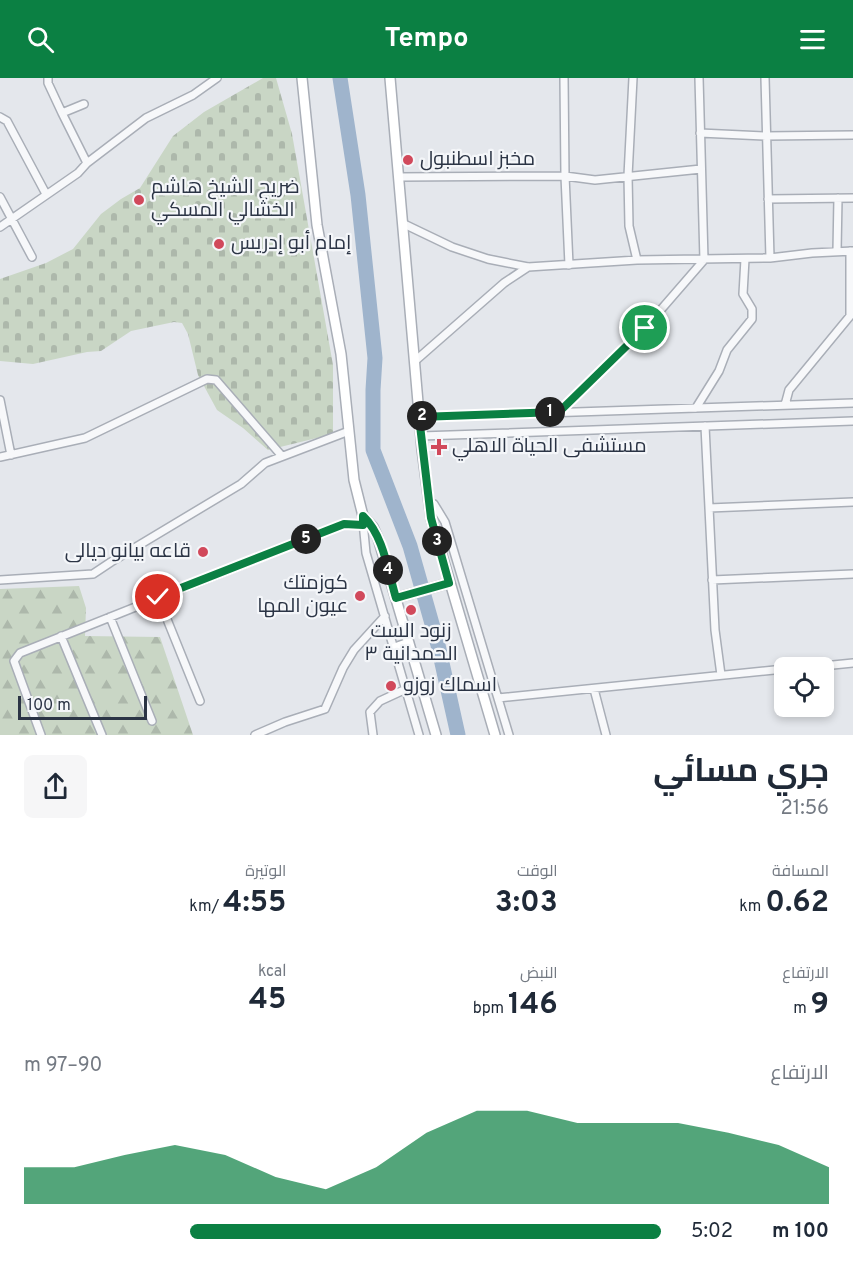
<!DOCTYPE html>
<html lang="ar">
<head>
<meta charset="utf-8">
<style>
  body { margin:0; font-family:Overpass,Cairo,sans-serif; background:#f6f6f7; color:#1f2937; direction:rtl; height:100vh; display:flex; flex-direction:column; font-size:22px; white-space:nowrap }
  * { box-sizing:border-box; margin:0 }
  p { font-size:20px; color:#747a83 }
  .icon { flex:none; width:33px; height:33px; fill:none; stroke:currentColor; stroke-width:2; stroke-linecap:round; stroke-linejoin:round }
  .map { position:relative; height:657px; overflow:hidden; direction:ltr }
  .side { display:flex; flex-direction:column; background:#fff; flex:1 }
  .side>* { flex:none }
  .buttons { position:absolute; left:774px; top:579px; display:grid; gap:12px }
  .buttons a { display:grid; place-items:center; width:60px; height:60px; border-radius:9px; background:#fff; box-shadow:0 3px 9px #0003; font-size:30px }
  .scale { position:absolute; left:18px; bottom:15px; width:129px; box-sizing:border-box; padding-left:6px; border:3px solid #2b3445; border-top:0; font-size:16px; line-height:21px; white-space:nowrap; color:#2b3445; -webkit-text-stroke:4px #f4f6f9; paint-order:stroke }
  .pin { position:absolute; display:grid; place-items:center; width:51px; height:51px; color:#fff; margin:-26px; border:3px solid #fff; border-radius:50%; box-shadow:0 2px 6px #0007 }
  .km { position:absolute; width:30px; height:30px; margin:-15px; border-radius:50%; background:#222; color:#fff; font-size:16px; line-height:30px; text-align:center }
  .round { display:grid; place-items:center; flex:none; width:63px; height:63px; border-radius:9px; background:#f6f6f7 }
  .summary { display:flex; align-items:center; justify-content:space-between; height:102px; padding:0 24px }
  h1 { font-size:33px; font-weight:700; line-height:45px }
  .stats { display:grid; grid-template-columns:repeat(3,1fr); gap:9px; height:102px; padding:6px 24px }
  .stats div { display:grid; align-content:center }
  .stats b { font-size:30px; font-weight:700 }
  .stats small { font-size:16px; font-weight:400 }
  .stats p { font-size:16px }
  .chart { height:168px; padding:12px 24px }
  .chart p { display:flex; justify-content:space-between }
  .chart svg { width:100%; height:108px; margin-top:6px; fill:#0b8043; opacity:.7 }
  ul { padding:0 24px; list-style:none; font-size:20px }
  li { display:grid; grid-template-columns:96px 72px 1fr; align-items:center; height:45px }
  li i { height:15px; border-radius:8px; background:#0b8043 }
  header { display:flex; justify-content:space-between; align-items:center; height:78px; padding:0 24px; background:#0b8043; color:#fff; font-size:27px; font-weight:700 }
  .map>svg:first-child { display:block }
</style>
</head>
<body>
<header><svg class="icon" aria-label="menu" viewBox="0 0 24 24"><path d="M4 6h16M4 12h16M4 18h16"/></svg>Tempo<svg class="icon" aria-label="search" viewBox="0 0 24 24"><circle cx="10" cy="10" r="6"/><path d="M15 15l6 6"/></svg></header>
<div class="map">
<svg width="853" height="657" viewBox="0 0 853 657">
  <defs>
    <pattern id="forest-firs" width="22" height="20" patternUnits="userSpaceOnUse" patternTransform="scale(1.5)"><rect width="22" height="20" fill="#c9d6c5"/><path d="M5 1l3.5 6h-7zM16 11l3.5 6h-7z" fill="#adb8ab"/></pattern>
    <pattern id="cemetery-stones" width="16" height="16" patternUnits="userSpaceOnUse" patternTransform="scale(1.5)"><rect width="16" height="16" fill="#c9d6c5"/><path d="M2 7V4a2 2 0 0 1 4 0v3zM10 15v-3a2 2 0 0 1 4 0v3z" fill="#adb8ab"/></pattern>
  </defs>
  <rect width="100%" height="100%" fill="#e4e7ec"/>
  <!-- forest -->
  <path fill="url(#forest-firs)" d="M79 508 86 530 85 558 160 559 193 657H0V511Z"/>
  <!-- cemetery -->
  <path fill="url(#cemetery-stones)" d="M263 0H276L292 56 333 287V356L268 372 243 350 217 332 198 297 188 256 182 245 174 244 131 253 101 273 87 274 33 286 0 283V201L46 185 73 171 101 136 121 121 140 110 173 58 204 34Z"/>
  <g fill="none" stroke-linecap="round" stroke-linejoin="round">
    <!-- river -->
    <path stroke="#9fb4cc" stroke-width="15" d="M340 0 358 117 375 280 373 312V372L410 468 438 567 458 657"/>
    <defs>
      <path id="street" d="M48 0V5L62 35 84 26
        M564 0 565 98 569 187
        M633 0 628 98 629 148 637 182
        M765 0 770 180
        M62 35 87 85
        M0 39 7 43 46 116
        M700 55 766 58 853 57
        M399 99 565 98 595 102 701 91
        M0 119 32 179
        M768 121 853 120
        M404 146 452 169 488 181 528 189 637 182 770 180 812 175 853 173
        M0 149 78 95 87 85 146 40 193 17 217 0
        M837 173 838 120
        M415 283 504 205 528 189
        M0 322 11 377
        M785 327 789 312 850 238V173
        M696 330 719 293 727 272 752 241V231L743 216 745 181
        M559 334 645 250 704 182 699 0
        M419 339 853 325
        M705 348 715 552 721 597
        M421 358 853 343
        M0 379 85 360 207 301 216 302 281 377
        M428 425 434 426 445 444 509 657
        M709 430 853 424
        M363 444 366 475 419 657
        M0 502 93 496 111 484 241 406 265 385 349 353
        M712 502 853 496
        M158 519 200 623
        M110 539 152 643
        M61 558 102 657
        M803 590 853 585
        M594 611 606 657
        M498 620 784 591
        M41 657 14 583 20 575 344 446H363
        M255 657 285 644 325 631 343 590 354 572 385 538
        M373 657 370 634 380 623 406 611"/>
      <path id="secondary" d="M302 0 317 147 341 276 354 402 363 438 373 449 378 460 436 657
        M390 0 422 371 431 440 495 657
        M396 520 449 505
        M395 570 409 565"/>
    </defs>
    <!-- street casing -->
    <use href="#street" stroke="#a9aeb7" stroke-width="10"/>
    <!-- secondary casing -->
    <use href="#secondary" stroke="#a9aeb7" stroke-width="12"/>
    <!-- street -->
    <use href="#street" stroke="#f7f8fa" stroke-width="7"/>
    <!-- secondary -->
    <use href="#secondary" stroke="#fff" stroke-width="9"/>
  </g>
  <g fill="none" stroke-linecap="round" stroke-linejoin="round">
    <defs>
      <path id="route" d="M158 519 344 446 363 447V438C384 458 388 494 396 520L449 505 431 440 419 339 559 334 645 250"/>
    </defs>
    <!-- route casing -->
    <use href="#route" stroke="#fff" stroke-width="12"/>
    <!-- route -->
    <use href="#route" stroke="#0b8043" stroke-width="8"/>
  </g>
  <!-- markers -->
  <g fill="#d1495b" stroke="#f4f6f9" stroke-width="2">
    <circle cx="408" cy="82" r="6"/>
    <circle cx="139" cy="122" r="6"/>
    <circle cx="219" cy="166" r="6"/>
    <path d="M436 360h6v6h6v6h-6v6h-6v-6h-6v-6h6z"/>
    <circle cx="203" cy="474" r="6"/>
    <circle cx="360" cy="518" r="6"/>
    <circle cx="411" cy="532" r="6"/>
    <circle cx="391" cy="608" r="6"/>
  </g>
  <g text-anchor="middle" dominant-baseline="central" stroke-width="4.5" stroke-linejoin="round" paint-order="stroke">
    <!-- poi labels -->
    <g font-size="20" fill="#2b3445" stroke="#f4f6f9" text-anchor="start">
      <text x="420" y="82">مخبز اسطنبول</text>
      <text x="151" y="110">ضريح الشيخ هاشم<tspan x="151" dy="23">الخشالي المسكي</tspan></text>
      <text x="231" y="166">إمام أبو إدريس</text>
      <text x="452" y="369">مستشفى الحياة الاهلي</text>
      <text x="191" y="474" text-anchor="end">قاعه بيانو ديالى</text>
      <text x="348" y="506" text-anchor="end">كوزمتك<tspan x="348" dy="23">عيون المها</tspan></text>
      <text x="411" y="554" text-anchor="middle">زنود الست<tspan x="411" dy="23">الحمدانية ٣</tspan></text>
      <text x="403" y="608">اسماك زوزو</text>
    </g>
  </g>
</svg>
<div class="buttons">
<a><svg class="icon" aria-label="locate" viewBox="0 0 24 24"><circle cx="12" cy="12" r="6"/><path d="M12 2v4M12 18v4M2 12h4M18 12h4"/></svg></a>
</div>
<div class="scale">100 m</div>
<div class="pin" style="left:645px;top:250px;background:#1e9e55"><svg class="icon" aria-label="arrive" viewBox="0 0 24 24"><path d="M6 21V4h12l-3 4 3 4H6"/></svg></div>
<div class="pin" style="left:158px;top:519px;background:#d93025"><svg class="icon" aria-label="check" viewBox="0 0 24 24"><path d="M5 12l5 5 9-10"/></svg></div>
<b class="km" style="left:550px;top:334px">1</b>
<b class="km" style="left:422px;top:338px">2</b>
<b class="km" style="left:437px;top:463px">3</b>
<b class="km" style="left:388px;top:492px">4</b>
<b class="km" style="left:306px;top:461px">5</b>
</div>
<section class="side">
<div class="summary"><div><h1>جري مسائي</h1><p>21:56</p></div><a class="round"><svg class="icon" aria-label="share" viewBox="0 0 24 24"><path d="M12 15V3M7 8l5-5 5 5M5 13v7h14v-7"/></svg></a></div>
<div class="stats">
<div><p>المسافة</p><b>0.62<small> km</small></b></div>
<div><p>الوقت</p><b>3:03</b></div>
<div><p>الوتيرة</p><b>4:55<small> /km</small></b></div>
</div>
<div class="stats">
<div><p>الارتفاع</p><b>9<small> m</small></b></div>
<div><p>النبض</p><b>146<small> bpm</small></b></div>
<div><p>kcal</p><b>45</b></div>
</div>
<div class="chart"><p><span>الارتفاع</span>90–97 m</p>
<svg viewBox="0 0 160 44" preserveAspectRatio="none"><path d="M0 44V29L10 29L20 24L30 20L40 24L50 33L60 38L70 29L80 15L90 6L100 6L110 11L120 11L130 11L140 15L150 20L160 29V44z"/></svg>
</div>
<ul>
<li><b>100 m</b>5:02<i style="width:74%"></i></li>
</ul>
</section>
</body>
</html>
